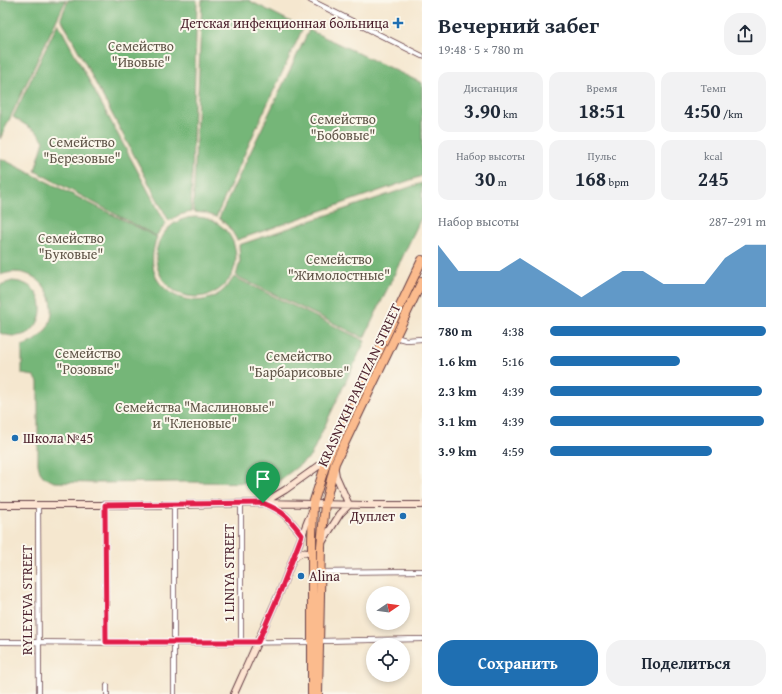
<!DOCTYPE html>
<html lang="ru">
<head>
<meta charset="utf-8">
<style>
  body { margin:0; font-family:"Gentium Book Plus",serif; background:#f2f2f3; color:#1f2937; height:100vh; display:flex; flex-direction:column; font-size:15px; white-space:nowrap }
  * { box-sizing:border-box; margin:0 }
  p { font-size:13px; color:#747a83 }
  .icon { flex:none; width:22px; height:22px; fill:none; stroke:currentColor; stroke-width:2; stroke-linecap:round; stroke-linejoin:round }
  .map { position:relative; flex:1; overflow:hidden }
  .side { display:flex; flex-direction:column; background:#fff; width:360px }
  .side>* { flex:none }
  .needle { width:26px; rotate:77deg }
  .tools { position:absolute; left:366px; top:586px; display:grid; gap:8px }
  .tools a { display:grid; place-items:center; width:44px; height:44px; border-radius:50%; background:#fff; box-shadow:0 2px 6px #0003; font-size:20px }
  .pin { position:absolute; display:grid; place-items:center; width:34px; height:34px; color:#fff; margin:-41px -17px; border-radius:50% 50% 50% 0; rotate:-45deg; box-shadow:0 0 4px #0007 }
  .pin .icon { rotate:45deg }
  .round { display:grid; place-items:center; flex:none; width:42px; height:42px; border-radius:16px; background:#f2f2f3 }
  .summary { display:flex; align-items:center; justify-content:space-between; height:68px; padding:0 16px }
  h1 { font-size:22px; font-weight:700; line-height:30px }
  .figures { display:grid; grid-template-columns:repeat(3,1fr); gap:6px; height:68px; padding:4px 16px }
  .figures div { display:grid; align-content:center; border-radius:10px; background:#f2f2f3; text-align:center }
  .figures b { font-size:20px; font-weight:700 }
  .figures small { font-size:11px; font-weight:400 }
  .figures p { font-size:11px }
  .chart { height:112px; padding:8px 16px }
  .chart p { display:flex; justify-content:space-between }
  .chart svg { width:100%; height:72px; margin-top:4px; fill:#1f6fb2; opacity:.7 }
  .cta { display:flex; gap:8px; margin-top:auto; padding:8px 16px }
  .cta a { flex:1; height:46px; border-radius:16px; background:#1f6fb2; color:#fff; font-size:16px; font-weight:700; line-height:46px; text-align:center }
  .cta a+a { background:#f2f2f3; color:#1f2937 }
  ul { padding:0 16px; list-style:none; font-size:13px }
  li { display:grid; grid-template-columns:64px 48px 1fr; align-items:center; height:30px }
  li i { height:10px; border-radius:5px; background:#1f6fb2 }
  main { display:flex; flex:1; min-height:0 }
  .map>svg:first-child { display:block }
</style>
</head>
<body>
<main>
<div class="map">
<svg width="422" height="694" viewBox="0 0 422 694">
  <rect width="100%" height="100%" fill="#fbf7ec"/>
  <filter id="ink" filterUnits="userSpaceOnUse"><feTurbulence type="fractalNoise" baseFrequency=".025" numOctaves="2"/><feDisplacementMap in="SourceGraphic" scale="8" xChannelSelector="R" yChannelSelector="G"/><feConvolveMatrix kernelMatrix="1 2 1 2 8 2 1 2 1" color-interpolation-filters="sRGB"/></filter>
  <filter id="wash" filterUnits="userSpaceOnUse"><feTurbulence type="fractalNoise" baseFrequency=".012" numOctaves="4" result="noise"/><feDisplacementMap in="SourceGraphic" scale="16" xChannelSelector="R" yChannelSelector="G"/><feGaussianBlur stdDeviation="0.9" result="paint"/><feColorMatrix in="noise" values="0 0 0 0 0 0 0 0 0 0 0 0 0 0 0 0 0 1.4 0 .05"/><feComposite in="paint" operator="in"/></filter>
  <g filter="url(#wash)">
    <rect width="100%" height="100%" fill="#f5e7cf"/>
    <!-- forest -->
    <path fill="#75b678" stroke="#606a52" d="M0 0H66L0 139Z
      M68 0H197L191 212 179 215 169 221 61 18Z
      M202 0H248L303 28 259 122 216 217 205 213 193 212Z
      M58 23 166 224 156 236 35 171 44 141 37 132 13 117Z
      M309 30 422 83V176L237 240 230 228 219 218Z
      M0 158 157 237C153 248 151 259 154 271 160 295 193 308 215 296 223 292 229 285 234 277L365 341 310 457 276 483 185 482 92 483 54 482 44 477 40 472 38 464V382L34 376 22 374V346C77 329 49 257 0 275Z
      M422 183V216L364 338 236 276 240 261 239 245Z
      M156 257a40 40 0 1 1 80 0a40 40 0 1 1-80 0Z
      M12 281C58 283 46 351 0 333V285Z"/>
  </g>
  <g filter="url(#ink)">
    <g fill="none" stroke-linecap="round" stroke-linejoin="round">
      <defs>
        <path id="street" d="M310 0 422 56
          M395 337 406 340 422 339
          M241 503V642
          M38 505 39 694
          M105 505 106 642
          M174 505V694
          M319 572 422 571
          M319 641 422 639
          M0 642 174 643 312 642
          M107 686V694"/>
        <path id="secondary" d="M335 470 336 476 349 505
          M263 503 285 490 327 460
          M267 504C285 512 290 520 302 535
          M0 505H174L262 503 367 505H422
          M323 541 340 514 349 505
          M294 558C300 553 305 550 312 555
          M234 694 280 592 308 520 312 512"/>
        <path id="highway" d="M312 694V540L313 504 327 460 422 260
          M318 694 321 546 325 504 335 463 422 281"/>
      </defs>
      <!-- street casing -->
      <use href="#street" stroke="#643d44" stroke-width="6"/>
      <!-- secondary casing -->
      <use href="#secondary" stroke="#643d44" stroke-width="8"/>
      <!-- highway casing -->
      <use href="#highway" stroke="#643d44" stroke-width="10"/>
      <!-- street -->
      <use href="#street" stroke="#fff" stroke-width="4.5"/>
      <!-- secondary -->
      <use href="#secondary" stroke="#fde4d1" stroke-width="6"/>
      <!-- highway -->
      <use href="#highway" stroke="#fbbb8d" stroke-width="8"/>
    </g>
  </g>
  <g fill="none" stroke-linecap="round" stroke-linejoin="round" filter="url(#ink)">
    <defs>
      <path id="route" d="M263 503C285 512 288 517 302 535L280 592 258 642H106L105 505Z"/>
    </defs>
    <!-- route casing -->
    <use href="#route" stroke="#fff" stroke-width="8"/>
    <!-- route -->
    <use href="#route" stroke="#e11d48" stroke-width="5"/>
  </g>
  <!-- markers -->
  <g fill="#1f6fb2" stroke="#fbf7ec" stroke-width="1.5">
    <path d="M396 17h4v4h4v4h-4v4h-4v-4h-4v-4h4z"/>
    <circle cx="15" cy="438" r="4"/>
    <circle cx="403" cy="516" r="4"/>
    <circle cx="301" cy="576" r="4"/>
  </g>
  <g text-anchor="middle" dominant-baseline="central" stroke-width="4" stroke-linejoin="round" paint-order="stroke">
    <!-- poi labels -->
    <g font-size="14" fill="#4a1f2b" stroke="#fbf7ec" text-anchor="end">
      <text x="389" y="23">Детская инфекционная больница</text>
      <text x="23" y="438" text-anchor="start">Школа №45</text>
      <text x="395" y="516">Дуплет</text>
      <text x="309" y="576" text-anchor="start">Alina</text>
    </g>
    <!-- park labels -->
    <g font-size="14" fill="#605548" stroke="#fbf7ec">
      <text x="141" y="46">Семейство<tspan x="141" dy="16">"Ивовые"</tspan></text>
      <text x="343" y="119">Семейство<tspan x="343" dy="16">"Бобовые"</tspan></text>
      <text x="82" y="142">Семейство<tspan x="82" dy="16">"Березовые"</tspan></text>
      <text x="71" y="238">Семейство<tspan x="71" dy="16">"Буковые"</tspan></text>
      <text x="339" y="259">Семейство<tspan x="339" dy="16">"Жимолостные"</tspan></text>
      <text x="88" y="353">Семейство<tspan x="88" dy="16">"Розовые"</tspan></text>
      <text x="299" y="356">Семейство<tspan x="299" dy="16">"Барбарисовые"</tspan></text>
      <text x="195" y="407">Семейства "Маслиновые"<tspan x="195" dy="16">и "Кленовые"</tspan></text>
    </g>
    <!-- street labels -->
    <g font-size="14" fill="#4a1f2b" stroke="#fbf7ec">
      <text transform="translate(359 385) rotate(-65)">KRASNYKH PARTIZAN STREET</text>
      <text transform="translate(229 573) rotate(-90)">1 LINIYA STREET</text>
      <text transform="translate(27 600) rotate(-90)">RYLEYEVA STREET</text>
    </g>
  </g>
</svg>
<div class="tools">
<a><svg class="needle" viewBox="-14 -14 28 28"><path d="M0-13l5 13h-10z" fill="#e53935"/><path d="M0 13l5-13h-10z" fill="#747a83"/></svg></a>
<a><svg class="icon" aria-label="locate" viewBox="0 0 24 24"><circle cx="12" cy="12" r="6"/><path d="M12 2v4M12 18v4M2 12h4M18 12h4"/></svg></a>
</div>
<div class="pin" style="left:263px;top:503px;background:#1e9e55"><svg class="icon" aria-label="arrive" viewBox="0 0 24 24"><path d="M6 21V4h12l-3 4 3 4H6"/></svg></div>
</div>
<section class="side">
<div class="summary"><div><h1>Вечерний забег</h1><p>19:48 · 5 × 780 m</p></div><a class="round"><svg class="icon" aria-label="share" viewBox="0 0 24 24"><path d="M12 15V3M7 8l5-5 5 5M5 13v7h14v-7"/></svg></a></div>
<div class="figures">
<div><p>Дистанция</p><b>3.90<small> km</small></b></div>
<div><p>Время</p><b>18:51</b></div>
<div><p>Темп</p><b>4:50<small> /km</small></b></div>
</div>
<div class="figures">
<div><p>Набор высоты</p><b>30<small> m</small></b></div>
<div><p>Пульс</p><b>168<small> bpm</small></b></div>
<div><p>kcal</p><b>245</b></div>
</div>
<div class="chart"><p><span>Набор высоты</span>287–291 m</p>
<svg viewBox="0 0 160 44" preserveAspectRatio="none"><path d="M0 44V6L10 22L20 22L30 22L40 14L50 22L60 30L70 38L80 30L90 22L100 22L110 30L120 30L130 30L140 14L150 6L160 6V44z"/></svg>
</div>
<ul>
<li><b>780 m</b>4:38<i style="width:100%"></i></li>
<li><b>1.6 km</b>5:16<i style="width:60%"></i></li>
<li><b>2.3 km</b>4:39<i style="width:98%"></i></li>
<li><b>3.1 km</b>4:39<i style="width:99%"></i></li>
<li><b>3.9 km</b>4:59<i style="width:75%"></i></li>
</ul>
<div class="cta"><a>Сохранить</a><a>Поделиться</a></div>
</section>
</main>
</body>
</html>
